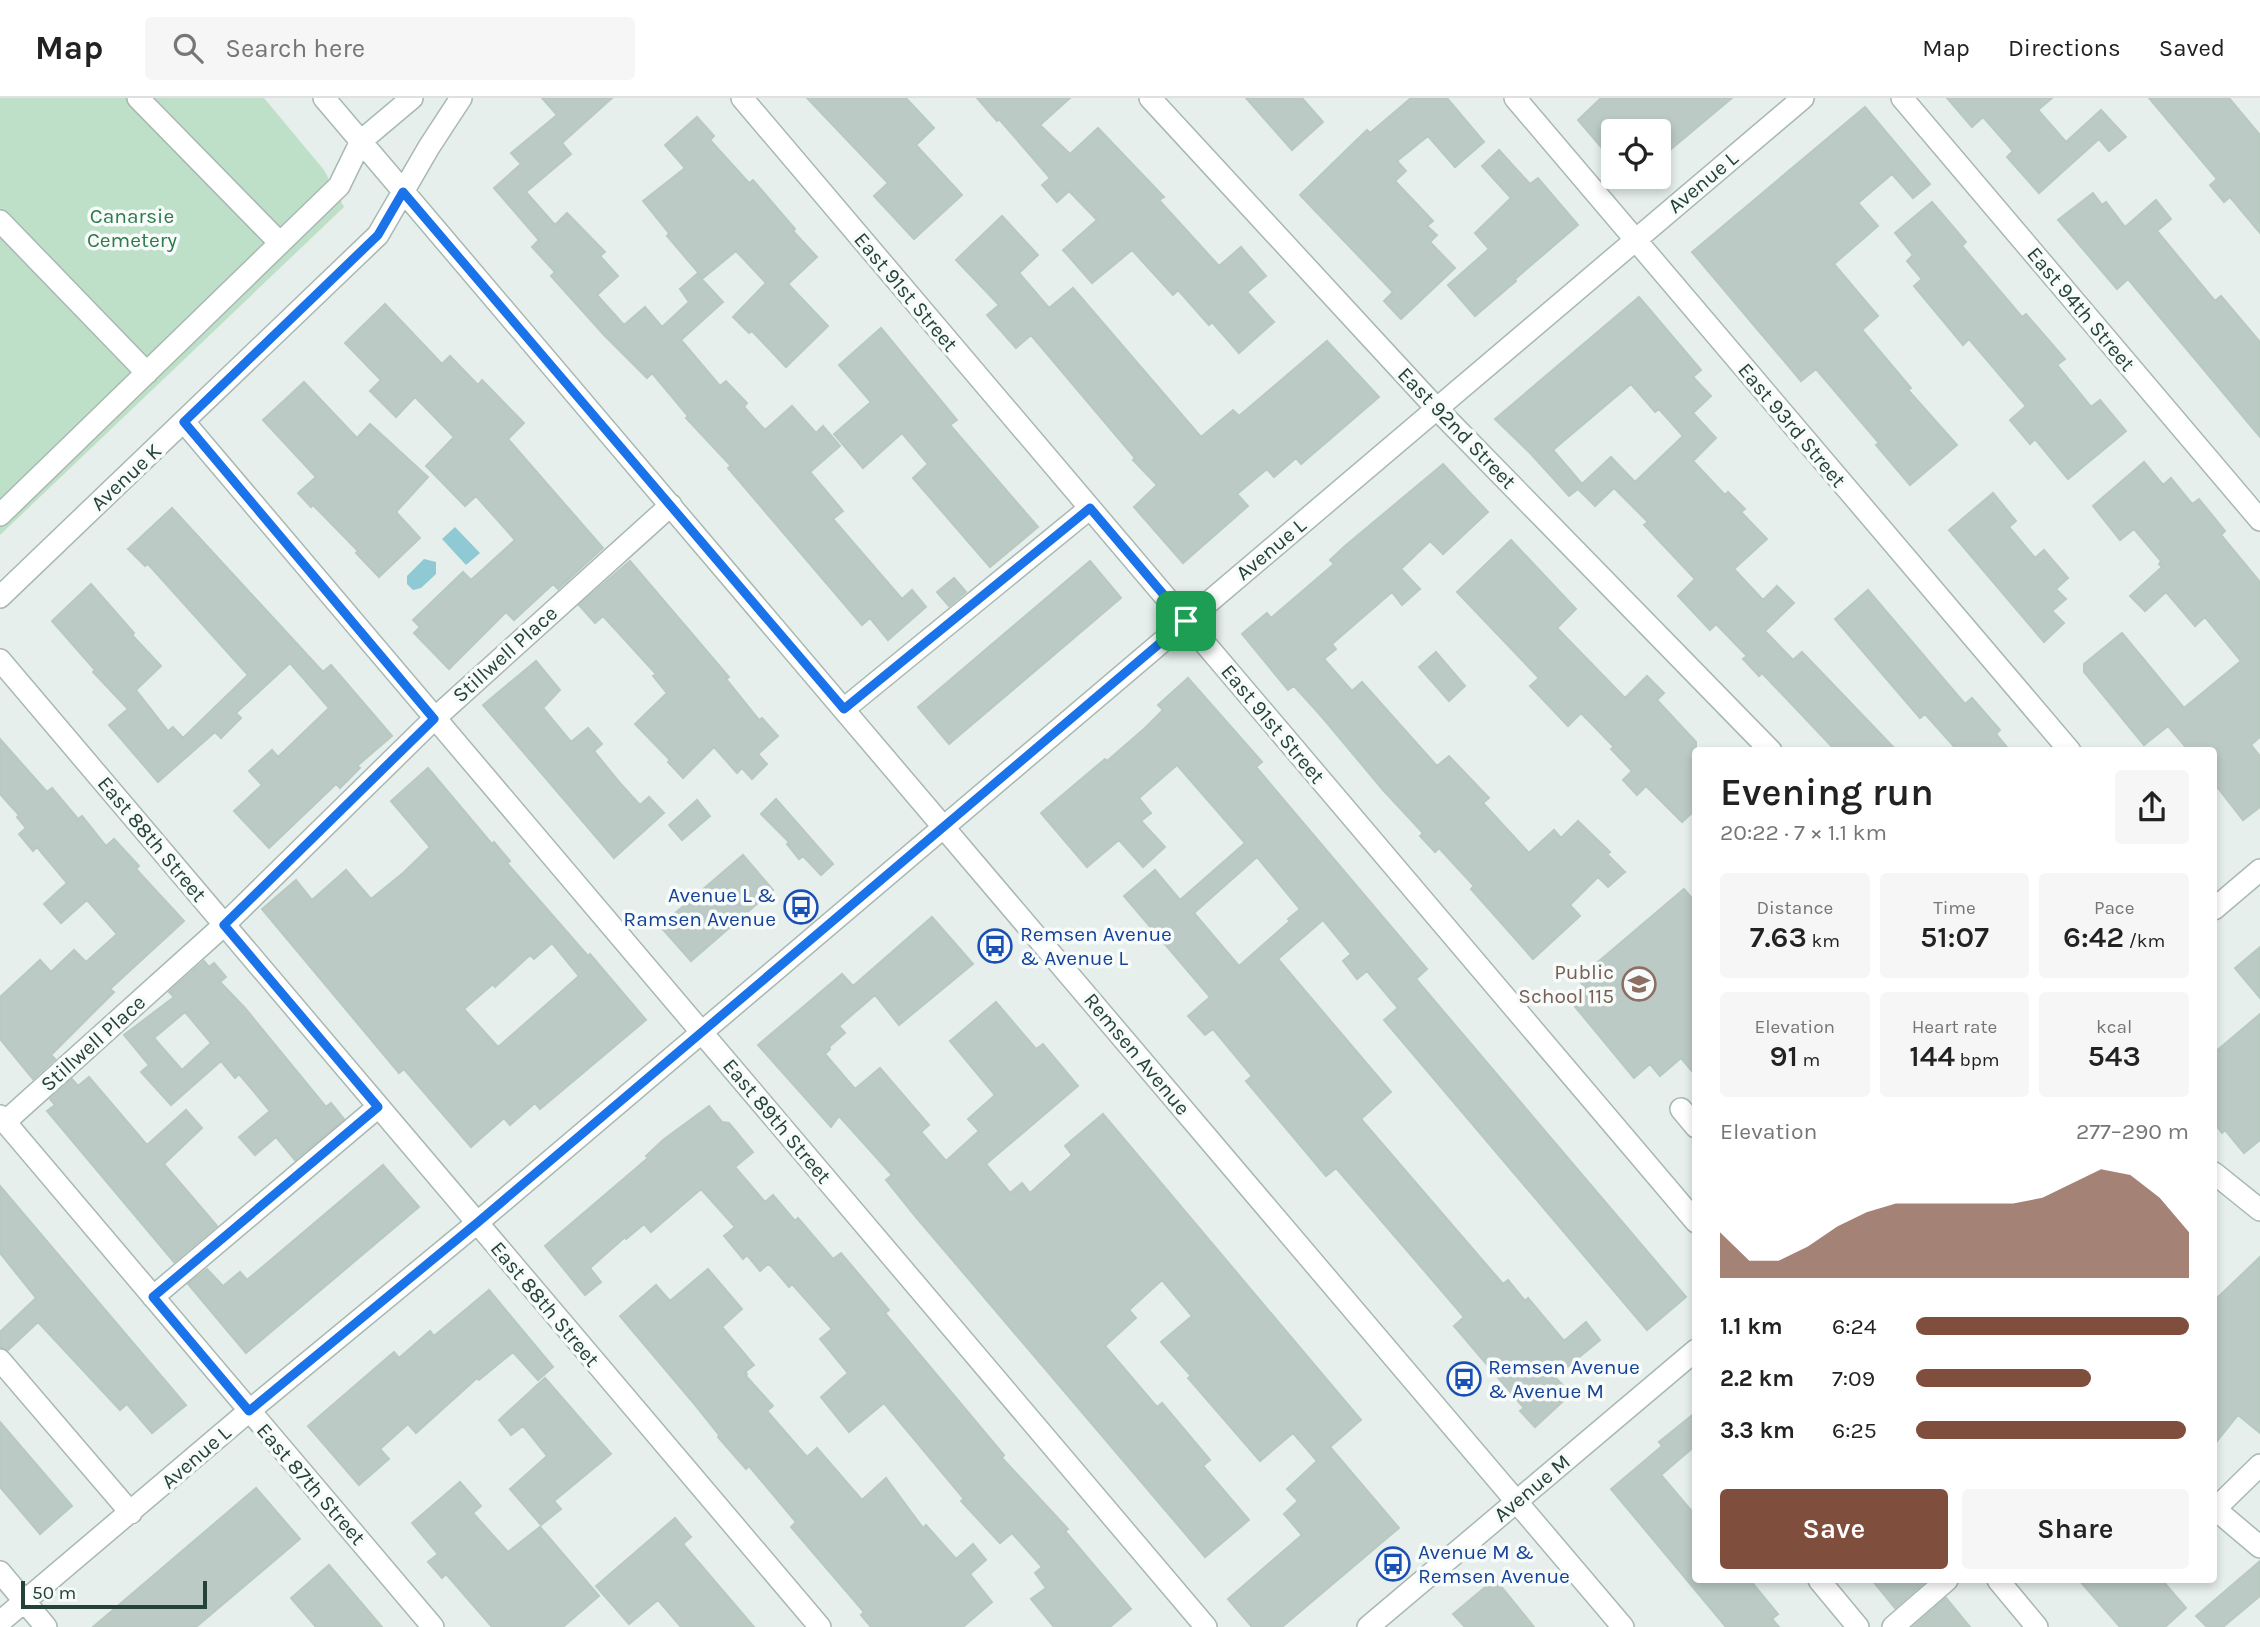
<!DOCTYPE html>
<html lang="en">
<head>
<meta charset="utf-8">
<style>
  body { margin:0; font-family:Karla,sans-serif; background:#f6f6f6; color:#222; height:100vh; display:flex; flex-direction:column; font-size:26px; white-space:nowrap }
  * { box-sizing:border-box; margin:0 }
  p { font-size:23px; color:#767676 }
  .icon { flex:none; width:38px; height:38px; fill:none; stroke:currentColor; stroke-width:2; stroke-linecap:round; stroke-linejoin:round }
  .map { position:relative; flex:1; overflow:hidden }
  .drawer { position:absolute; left:1692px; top:649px; width:525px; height:836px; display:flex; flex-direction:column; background:#fff; border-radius:7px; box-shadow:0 4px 10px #0003 }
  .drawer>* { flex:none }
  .fabs { position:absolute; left:1601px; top:21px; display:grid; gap:14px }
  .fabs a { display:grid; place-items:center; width:70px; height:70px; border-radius:7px; background:#fff; box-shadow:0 4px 10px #0003; font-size:35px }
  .scale { position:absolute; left:21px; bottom:18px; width:186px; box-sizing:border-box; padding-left:7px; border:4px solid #24423a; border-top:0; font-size:19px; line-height:24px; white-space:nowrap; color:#24423a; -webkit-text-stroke:5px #f7fbf9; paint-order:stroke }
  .pin { position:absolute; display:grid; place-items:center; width:60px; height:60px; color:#fff; margin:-30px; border-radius:14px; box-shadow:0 4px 10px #0006 }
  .round { display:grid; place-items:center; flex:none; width:74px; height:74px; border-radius:7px; background:#f6f6f6 }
  .overview { display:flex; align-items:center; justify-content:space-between; height:119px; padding:0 28px }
  h1 { font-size:38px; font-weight:600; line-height:52px }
  .stats { display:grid; grid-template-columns:repeat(3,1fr); gap:10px; height:119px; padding:7px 28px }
  .stats div { display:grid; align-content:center; border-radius:7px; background:#f6f6f6; text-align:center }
  .stats b { font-size:30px; font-weight:600 }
  .stats small { font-size:19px; font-weight:400 }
  .stats p { font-size:19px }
  .chart { height:196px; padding:14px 28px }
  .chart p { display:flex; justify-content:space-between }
  .chart svg { width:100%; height:126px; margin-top:7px; fill:#804e3d; opacity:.7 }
  .action { display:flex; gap:14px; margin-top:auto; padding:14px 28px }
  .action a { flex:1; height:80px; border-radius:7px; background:#804e3d; color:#fff; font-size:28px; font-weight:600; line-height:80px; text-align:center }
  .action a+a { background:#f6f6f6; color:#222 }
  ul { padding:0 28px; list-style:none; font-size:23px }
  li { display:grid; grid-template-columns:112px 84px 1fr; align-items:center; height:52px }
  li i { height:18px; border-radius:9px; background:#804e3d }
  header { display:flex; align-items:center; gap:42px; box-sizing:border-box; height:98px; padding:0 35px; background:#fff; border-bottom:2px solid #e0e0e0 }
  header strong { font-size:33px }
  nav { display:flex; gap:38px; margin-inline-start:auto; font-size:24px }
  .search { width:490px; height:63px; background:#f6f6f6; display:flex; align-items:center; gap:18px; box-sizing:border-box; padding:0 24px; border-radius:7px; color:#767676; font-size:26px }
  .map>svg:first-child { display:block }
</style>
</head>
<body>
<header>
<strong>Map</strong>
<div class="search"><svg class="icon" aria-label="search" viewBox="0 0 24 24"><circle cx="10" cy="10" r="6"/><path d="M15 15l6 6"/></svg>Search here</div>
<nav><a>Map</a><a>Directions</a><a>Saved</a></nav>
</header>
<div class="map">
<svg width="2260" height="1529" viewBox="0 0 2260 1529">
  <rect width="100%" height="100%" fill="#e6efeb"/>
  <!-- green -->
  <path fill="#bfe0c8" d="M0 0H264L324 72 344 109 0 437Z"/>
  <!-- water -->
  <path fill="#8ec9d4" d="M455 429 480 455 466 467 442 441Z
    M424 461 436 464V476L421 490 413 492 407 486V478Z"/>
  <!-- building -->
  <path fill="#bbcac4" stroke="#b8c9c2" stroke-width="2" fill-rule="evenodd" d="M542 0H612L562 45 571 56 526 94 555 127 567 115 605 154 600 158 618 178 597 197 624 227 645 209 662 229 689 204 680 191 697 176 723 204 681 242 687 249 720 288 726 283 747 305 744 309 765 332 792 308 816 335 823 328 840 348 810 374 843 413 833 421 902 501 912 492 926 509 888 542 870 520 862 527 728 370 731 368 686 320 688 318 652 275 647 280 604 237 551 178 555 174 532 149 539 142 494 90 521 66 511 55 557 17Z
    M807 0H906L934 30 916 47 962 97 914 141 874 98 888 85Z
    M977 0H1070L1040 27 1070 56 1098 30 1164 99 1159 102 1219 168 1241 149 1266 178 1247 194 1274 224 1239 255 1212 224 1209 227 1178 192 1173 197 1132 152 1092 185 1063 152 1097 122 1069 93 1057 104 1042 87 1050 80 999 21 997 23Z
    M1246 0H1302L1323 24 1292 52Z
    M1411 0H1447L1484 44 1455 69 1428 38 1397 63 1406 73 1395 83 1433 123 1427 128 1437 137 1430 144 1455 170 1401 221 1384 203 1393 194 1300 97 1367 32 1370 35Z
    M1601 0H1732L1659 61V33H1614V64L1578 22Z
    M1947 0H2052L2038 12 2066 44 2101 12 2126 39 2109 53 2099 41 2039 95 2007 59 2013 53 1983 19 1972 29Z
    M2149 0H2229L2260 37V135L2230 99 2224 104 2210 87 2217 81Z
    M1865 9 1930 86 1913 100 1892 76 1858 105 1878 128 1834 166 1878 218 1862 232 1911 290 1908 292 1957 347 1910 387 1876 347 1879 345 1816 271 1801 283 1692 154Z
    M697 19 714 38 710 42 749 85 753 82 795 131 793 133 817 159 788 186 828 228 786 269 752 233 749 235 733 219 766 185 736 153 703 180 667 138 669 135 643 103 685 70 665 47Z
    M1499 52 1530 86 1538 80 1578 127 1515 181 1516 183 1475 218 1448 187 1489 151 1475 135 1511 100 1482 68Z
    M2093 95 2102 107 2106 104 2125 129 2156 102 2171 121 2157 133 2215 203 2221 198 2260 244V339L2128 181 2117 191 2058 122Z
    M1932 104 1966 144 1962 148 2022 219 2026 216 2065 261 2057 267 2091 309 2100 302 2126 333 2068 381 2035 341 2030 346 2010 322 2026 308 1969 241 1963 247 1914 188 1922 181 1907 163 1913 157 1895 135Z
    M1002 118 1038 157 1019 175 1049 210 1073 190 1201 339 1233 312 1239 318 1327 243 1379 299 1301 366 1296 360 1274 379 1267 371 1237 396 1248 408 1183 465 1134 409 1157 387 1133 362 1135 360 1031 237 1016 250 987 217 999 207 956 162Z
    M1639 199 1701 272 1693 279 1711 298 1693 315 1716 340 1693 363 1725 397 1728 394 1745 411 1741 414 1767 441 1734 471 1763 502 1777 488 1794 505 1765 533 1793 562 1802 554 1897 653H1836L1762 575 1759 578 1743 561 1747 558 1716 526 1710 532 1678 498 1695 481 1644 427 1648 424 1614 390 1595 408 1578 391 1569 398 1531 356 1495 321ZM1631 286 1655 314 1659 311 1683 338 1635 384 1611 359 1582 386 1553 352Z
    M385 206 442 266 450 258 478 287 482 282 524 325 508 341 603 450 558 491 553 486 514 522 506 514 449 571 414 535 420 529 413 522 463 474 471 482 515 442 476 398 465 408 426 368 454 339 415 299 396 319 370 293 381 282 345 245Z
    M881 230 957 322 950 327 1038 429 990 469 913 380 928 366 902 335 863 370 834 336 871 304 839 267Z
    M304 284 357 340 370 326 428 379 396 414 420 440 379 479 356 455 358 453 313 407 311 409 298 395 316 379 263 322Z
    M2144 364 2163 387 2171 380 2192 406 2199 401 2225 433 2221 437 2260 484V639L2251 647 2260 658V709L2243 722 2214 685V653H2189L2168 628 2144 647 2084 574V566L2122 535 2184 610 2241 563 2205 519 2195 528 2166 494 2145 513 2130 498 2162 469 2159 466 2161 463 2134 431 2120 442 2093 408Z
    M1443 366 1488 414 1443 456 1430 443 1401 471 1420 491 1402 507 1392 494 1332 546 1336 551 1324 561 1352 593 1362 584 1437 668 1449 658 1489 700 1483 705 1529 755 1554 732 1561 740 1578 723 1610 754 1607 756 1625 774 1608 789 1598 779 1570 807 1580 818 1533 861 1471 791 1474 788 1439 750 1435 754 1420 738 1423 735 1383 692 1322 619 1294 588 1288 592 1242 536 1267 515 1271 520 1334 466 1330 462 1345 448Z
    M1993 395 2016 423 2009 429 2035 460 2044 452 2068 480 2056 491 2066 501 2052 513 2064 525 2044 544 1949 432Z
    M172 410 323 574 331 567 392 638 357 668 360 670 340 690 336 686 269 750 234 713 262 687 249 673 272 652 278 659 329 610 290 565 236 615 241 620 221 640 215 634 158 684 109 627 128 611 93 574 95 572 52 523 91 486 134 535 132 537 161 568 136 592 168 633 173 629 183 640 248 577 148 466 145 468 128 451Z
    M1511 442 1576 511 1557 530 1625 600 1647 578 1664 595 1657 602 1696 644V711L1682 724 1646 688 1637 697 1623 682 1632 673 1611 651 1614 649 1581 615 1568 628 1530 588 1539 580 1457 494Z
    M630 463 729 579 726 581 759 622 762 620 778 638 758 656 767 666 752 681 742 670 737 675 714 649 683 680 668 664 670 662 635 626 667 595 653 578 656 576 603 518 595 525 579 507Z
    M1090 463 1121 500 949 646 918 609Z
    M954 480 966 494 949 508 937 494Z
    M1868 492 1965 606 1972 600 2000 632 1996 636 2010 653H1958L1925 616 1920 620 1835 521Z
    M1436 554 1465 588 1449 603 1419 569Z
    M536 563 560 592 543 610 571 644 588 630 602 646 594 653 619 684 640 707 649 699 664 715 614 760 483 607Z
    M1188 580 1262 664 1256 669 1427 871 1416 881 1686 1199 1647 1232 1384 922 1398 910 1367 873 1357 881 1343 863 1351 856 1323 822 1278 861 1391 994 1361 1021 1503 1186 1508 1182 1525 1203 1528 1200 1564 1243 1586 1224 1600 1242 1555 1279 1571 1296 1535 1329 1520 1313 1524 1310 1454 1228 1464 1219 1336 1070 1326 1078 1246 983 1252 978 1213 931 1205 937 1188 918 1210 899 1124 798 1155 772 1180 802 1245 745 1177 667 1139 700 1151 715 1141 723 1165 749 1143 769 1119 742 1087 769 1041 715 1105 661 1107 663 1145 630 1163 612 1158 607ZM1257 759 1300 811 1288 821 1290 823 1239 868 1194 815Z
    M0 641 47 694 52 690 78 721 82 718 106 748 114 741 139 768 136 771 184 823 110 891 114 894 51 957 55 961 33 981 0 941V899L40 862 51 874 74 852 86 864 117 836 87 802 61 825 44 806 67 785 37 749 33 753 19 736 26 730 17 719 19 717 0 696Z
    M428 670 492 746 494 744 510 763 507 765 588 858 590 856 646 922 540 1011 535 1005 510 1027 504 1020 471 1049 404 971 399 975 262 811 296 782 312 802 346 772 371 801 403 775 430 749 391 703ZM552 845 579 878 498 949 464 911 493 886 495 889 530 857 534 861Z
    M776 701 833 766 821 777 803 758 799 761 787 746 789 744 761 716Z
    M697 702 710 718 682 742 669 727Z
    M743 757 773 792 691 863 660 828Z
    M1684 791 1696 805V978L1681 960 1660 978 1650 966 1634 980 1572 905 1587 892 1578 881Z
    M932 819 973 866 899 927 875 897 839 928 845 935 829 949 830 951 825 956 855 991 880 970 929 1027 921 1034 946 1063 979 1033 968 1021 995 997 950 943 996 904 1036 951 1043 946 1078 988 986 1066 1010 1095 1022 1085 1030 1095 1072 1057 1065 1048 1103 1016 1361 1322 1330 1349 1399 1430 1282 1529H1252L1228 1501 1302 1437 1284 1416 1298 1403 1287 1391 1317 1363 1293 1335 1260 1363 1188 1280 1191 1278 1161 1244 1192 1218 1162 1182 1129 1212 1136 1220 1105 1248 1157 1309 1162 1305 1210 1362 1203 1368 1249 1422 1205 1459 915 1118 886 1082 892 1077 867 1049 839 1018 831 1029 758 947 842 876 853 888Z
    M2260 849V900L2235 870Z
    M204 863 209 869 214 865 226 879 220 884 245 910 326 1009 331 1005 344 1021 295 1062 276 1039 255 1057 239 1039 270 1013 239 976 235 980 221 963 171 1007 141 974 149 967 124 937 174 899 169 894ZM185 914 211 945 182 972 154 940Z
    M2260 916V1042L2244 1055 2225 1032 2222 1035 2214 1025V955Z
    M89 979 147 1047 186 1012 202 1030 164 1066 217 1128 174 1164 47 1013 55 1007 50 1001 72 981 78 988Z
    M709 1008 722 1024 729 1025 753 1054 735 1069 765 1104 773 1097 795 1123 798 1120 833 1161 841 1155 889 1212 885 1215 1004 1357 1002 1360 1068 1431 1065 1433 1131 1511 1110 1529H1054L1031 1501 1046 1490 1035 1475 1042 1469 1012 1435 1000 1445 961 1403 964 1401 884 1305 849 1334 821 1299 848 1275 820 1241 832 1231 792 1186 789 1189 772 1169 768 1166 760 1173 747 1157 743 1161 724 1138 735 1129 701 1091 651 1134 644 1126 626 1141 625 1139 590 1170 601 1184 585 1197 545 1148 648 1060 646 1058 663 1042Z
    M383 1067 419 1109 246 1255 188 1186 207 1171 223 1188 240 1174 247 1182Z
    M0 1088 186 1307 152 1335 127 1306 120 1312 38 1224 8 1252 0 1249V1234L36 1200 0 1155Z
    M2260 1159V1335L2238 1317 2214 1347V1203Z
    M708 1171 742 1211 722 1229 754 1267 745 1274 747 1276 746 1278 773 1308 767 1313 807 1359 817 1350 862 1402 886 1380 923 1430 926 1427 956 1461 973 1446 986 1462 970 1476 992 1504 963 1529H871L861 1517 864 1514 791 1429 796 1424 749 1368 746 1371 718 1339 719 1337 691 1302 620 1218 656 1187 670 1203Z
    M489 1192 553 1269 538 1282 513 1254 479 1282 477 1280 416 1335 408 1326 380 1351 389 1361 359 1387 308 1328 394 1254 399 1260 430 1233 434 1238Z
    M545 1280 611 1356 554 1403 561 1411 541 1427 510 1391 547 1358 523 1328 511 1337 499 1322Z
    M1696 1314V1347L1661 1377 1696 1418V1482H1750L1778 1516 1772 1521 1779 1529H1726L1611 1391 1662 1348 1659 1344Z
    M0 1324 72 1408 40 1436 0 1389Z
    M460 1384 481 1408 473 1415 508 1454 540 1429 599 1498 563 1529H492L446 1476 442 1480 428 1464 438 1456 412 1425Z
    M256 1390 300 1441 196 1529H93Z
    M675 1420 691 1439 683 1446 754 1529H681L658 1502 629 1526 596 1488Z
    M2260 1463V1498L2223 1529H2207L2196 1518Z
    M329 1467 347 1488 382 1529H316L291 1500Z
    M1495 1481 1534 1529H1465L1453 1516Z
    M1872 1482H1927L1895 1510Z
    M2079 1482H2162L2186 1510 2165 1529H2120Z
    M1946 1500 1970 1529H1913Z"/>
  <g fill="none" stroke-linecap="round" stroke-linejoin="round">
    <defs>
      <path id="minor" d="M138 0 280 145
        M324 0 1623 1529
        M742 0 1696 1124
        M1150 0 1437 311 1771 653
        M1515 0 2070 653
        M1902 0 2260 422
        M0 123 147 275
        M184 324 1206 1529
        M0 417 339 88 361 43 412 0
        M0 499 378 137 429 49 461 0
        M0 562 820 1529
        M844 611 1090 410
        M2214 811 2260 772
        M1681 1011 1696 1029
        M0 1018 433 1529
        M5 1024 224 827 434 621 671 407
        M2214 1075 2260 1112
        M153 1199 378 1009
        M0 1262 131 1415
        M2260 1367 2215 1411 2260 1449
        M0 1474 46 1529
        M1819 1482 1858 1529
        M1998 1482 2037 1529
        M0 1524 249 1313 477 1125 1803 0
        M1368 1529 1696 1252
        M1893 1529 1947 1482"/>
    </defs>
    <!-- minor casing -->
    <use href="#minor" stroke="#a8b8b2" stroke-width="24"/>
    <!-- minor -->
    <use href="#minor" stroke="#fff" stroke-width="21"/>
  </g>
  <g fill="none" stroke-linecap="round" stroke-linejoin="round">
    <defs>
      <path id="route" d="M403 94 844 611 1090 410 1186 523 477 1125 249 1313 153 1199 378 1009 224 827 434 621 184 324 378 137Z"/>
    </defs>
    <!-- route casing -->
    <use href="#route" stroke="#fff" stroke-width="14"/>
    <!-- route -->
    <use href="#route" stroke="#1a73e8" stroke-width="9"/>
  </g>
  <!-- icons -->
  <defs>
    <symbol id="bus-ring" viewBox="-11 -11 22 22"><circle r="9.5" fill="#f7fbf9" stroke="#1a4fb4" stroke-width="1.5"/><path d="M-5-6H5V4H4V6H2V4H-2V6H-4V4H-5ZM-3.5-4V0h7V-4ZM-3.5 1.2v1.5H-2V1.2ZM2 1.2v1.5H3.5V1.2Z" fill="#1a4fb4"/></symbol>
    <symbol id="school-ring" viewBox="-11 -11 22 22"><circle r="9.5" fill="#f7fbf9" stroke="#8d6e63" stroke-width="1.5"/><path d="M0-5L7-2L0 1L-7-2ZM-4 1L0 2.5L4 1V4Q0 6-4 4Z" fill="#8d6e63"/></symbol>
  </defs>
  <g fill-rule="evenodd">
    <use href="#bus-ring" x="782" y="790" width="38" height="38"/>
    <use href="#bus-ring" x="976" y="829" width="38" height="38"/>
    <use href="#school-ring" x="1620" y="867" width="38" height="38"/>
    <use href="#bus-ring" x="1445" y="1262" width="38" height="38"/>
    <use href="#bus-ring" x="1374" y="1447" width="38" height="38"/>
  </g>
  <g text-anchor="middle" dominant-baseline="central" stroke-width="7" stroke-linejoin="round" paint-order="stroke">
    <!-- street labels -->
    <g font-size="21" fill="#24423a" stroke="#f7fbf9">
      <text transform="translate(1703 84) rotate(-40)">Avenue L</text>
      <text transform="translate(906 194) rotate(50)">East 91st Street</text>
      <text transform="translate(2081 211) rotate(50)">East 94th Street</text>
      <text transform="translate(1792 327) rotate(50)">East 93rd Street</text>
      <text transform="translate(1457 330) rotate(46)">East 92nd Street</text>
      <text transform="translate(126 379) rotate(-43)">Avenue K</text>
      <text transform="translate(1271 451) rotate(-40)">Avenue L</text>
      <text transform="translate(505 556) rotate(-42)">Stillwell Place</text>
      <text transform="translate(1273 626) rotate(50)">East 91st Street</text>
      <text transform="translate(152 741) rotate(50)">East 88th Street</text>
      <text transform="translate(93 945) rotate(-42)">Stillwell Place</text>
      <text transform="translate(1137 956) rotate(50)">Remsen Avenue</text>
      <text transform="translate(777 1023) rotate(50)">East 89th Street</text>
      <text transform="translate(545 1206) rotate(50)">East 88th Street</text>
      <text transform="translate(196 1359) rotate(-41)">Avenue L</text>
      <text transform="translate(311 1386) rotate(49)">East 87th Street</text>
      <text transform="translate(1532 1390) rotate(-40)">Avenue M</text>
    </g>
    <!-- park labels -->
    <g font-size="21" fill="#2d7a4b" stroke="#f7fbf9">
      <text x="132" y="118">Canarsie<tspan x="132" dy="24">Cemetery</tspan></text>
    </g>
    <!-- transit labels -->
    <g font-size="21" fill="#164399" stroke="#f7fbf9" text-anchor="start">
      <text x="776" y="797" text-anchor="end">Avenue L &amp;<tspan x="776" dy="24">Ramsen Avenue</tspan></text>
      <text x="1020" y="836">Remsen Avenue<tspan x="1020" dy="24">&amp; Avenue L</tspan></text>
      <text x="1488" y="1269">Remsen Avenue<tspan x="1488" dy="24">&amp; Avenue M</tspan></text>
      <text x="1418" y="1454">Avenue M &amp;<tspan x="1418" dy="24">Remsen Avenue</tspan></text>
    </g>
    <!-- education labels -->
    <g font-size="21" fill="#785e54" stroke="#f7fbf9" text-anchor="end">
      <text x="1614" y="874">Public<tspan x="1614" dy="24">School 115</tspan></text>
    </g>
  </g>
</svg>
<div class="fabs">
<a><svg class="icon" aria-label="locate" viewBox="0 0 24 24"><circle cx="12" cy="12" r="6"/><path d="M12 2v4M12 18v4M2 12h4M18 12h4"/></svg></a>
</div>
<div class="scale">50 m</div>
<div class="pin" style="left:1186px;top:523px;background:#1e9e55"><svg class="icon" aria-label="arrive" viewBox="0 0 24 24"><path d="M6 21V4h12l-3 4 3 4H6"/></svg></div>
<section class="drawer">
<div class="overview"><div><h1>Evening run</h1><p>20:22 · 7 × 1.1 km</p></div><a class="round"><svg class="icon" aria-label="share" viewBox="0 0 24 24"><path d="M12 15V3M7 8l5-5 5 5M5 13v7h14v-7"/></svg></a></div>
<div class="stats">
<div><p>Distance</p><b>7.63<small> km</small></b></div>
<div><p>Time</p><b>51:07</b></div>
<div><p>Pace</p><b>6:42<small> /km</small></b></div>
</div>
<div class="stats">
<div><p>Elevation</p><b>91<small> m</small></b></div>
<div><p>Heart rate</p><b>144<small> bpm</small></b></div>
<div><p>kcal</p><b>543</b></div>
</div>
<div class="chart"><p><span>Elevation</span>277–290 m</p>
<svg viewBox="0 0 160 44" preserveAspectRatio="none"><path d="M0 44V28L10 38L20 38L30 33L40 26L50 21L60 18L70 18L80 18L90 18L100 18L110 16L120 11L130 6L140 8L150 16L160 28V44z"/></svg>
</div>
<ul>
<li><b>1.1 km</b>6:24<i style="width:100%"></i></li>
<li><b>2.2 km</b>7:09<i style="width:64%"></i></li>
<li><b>3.3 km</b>6:25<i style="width:99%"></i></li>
</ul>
<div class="action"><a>Save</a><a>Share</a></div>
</section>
</div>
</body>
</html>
